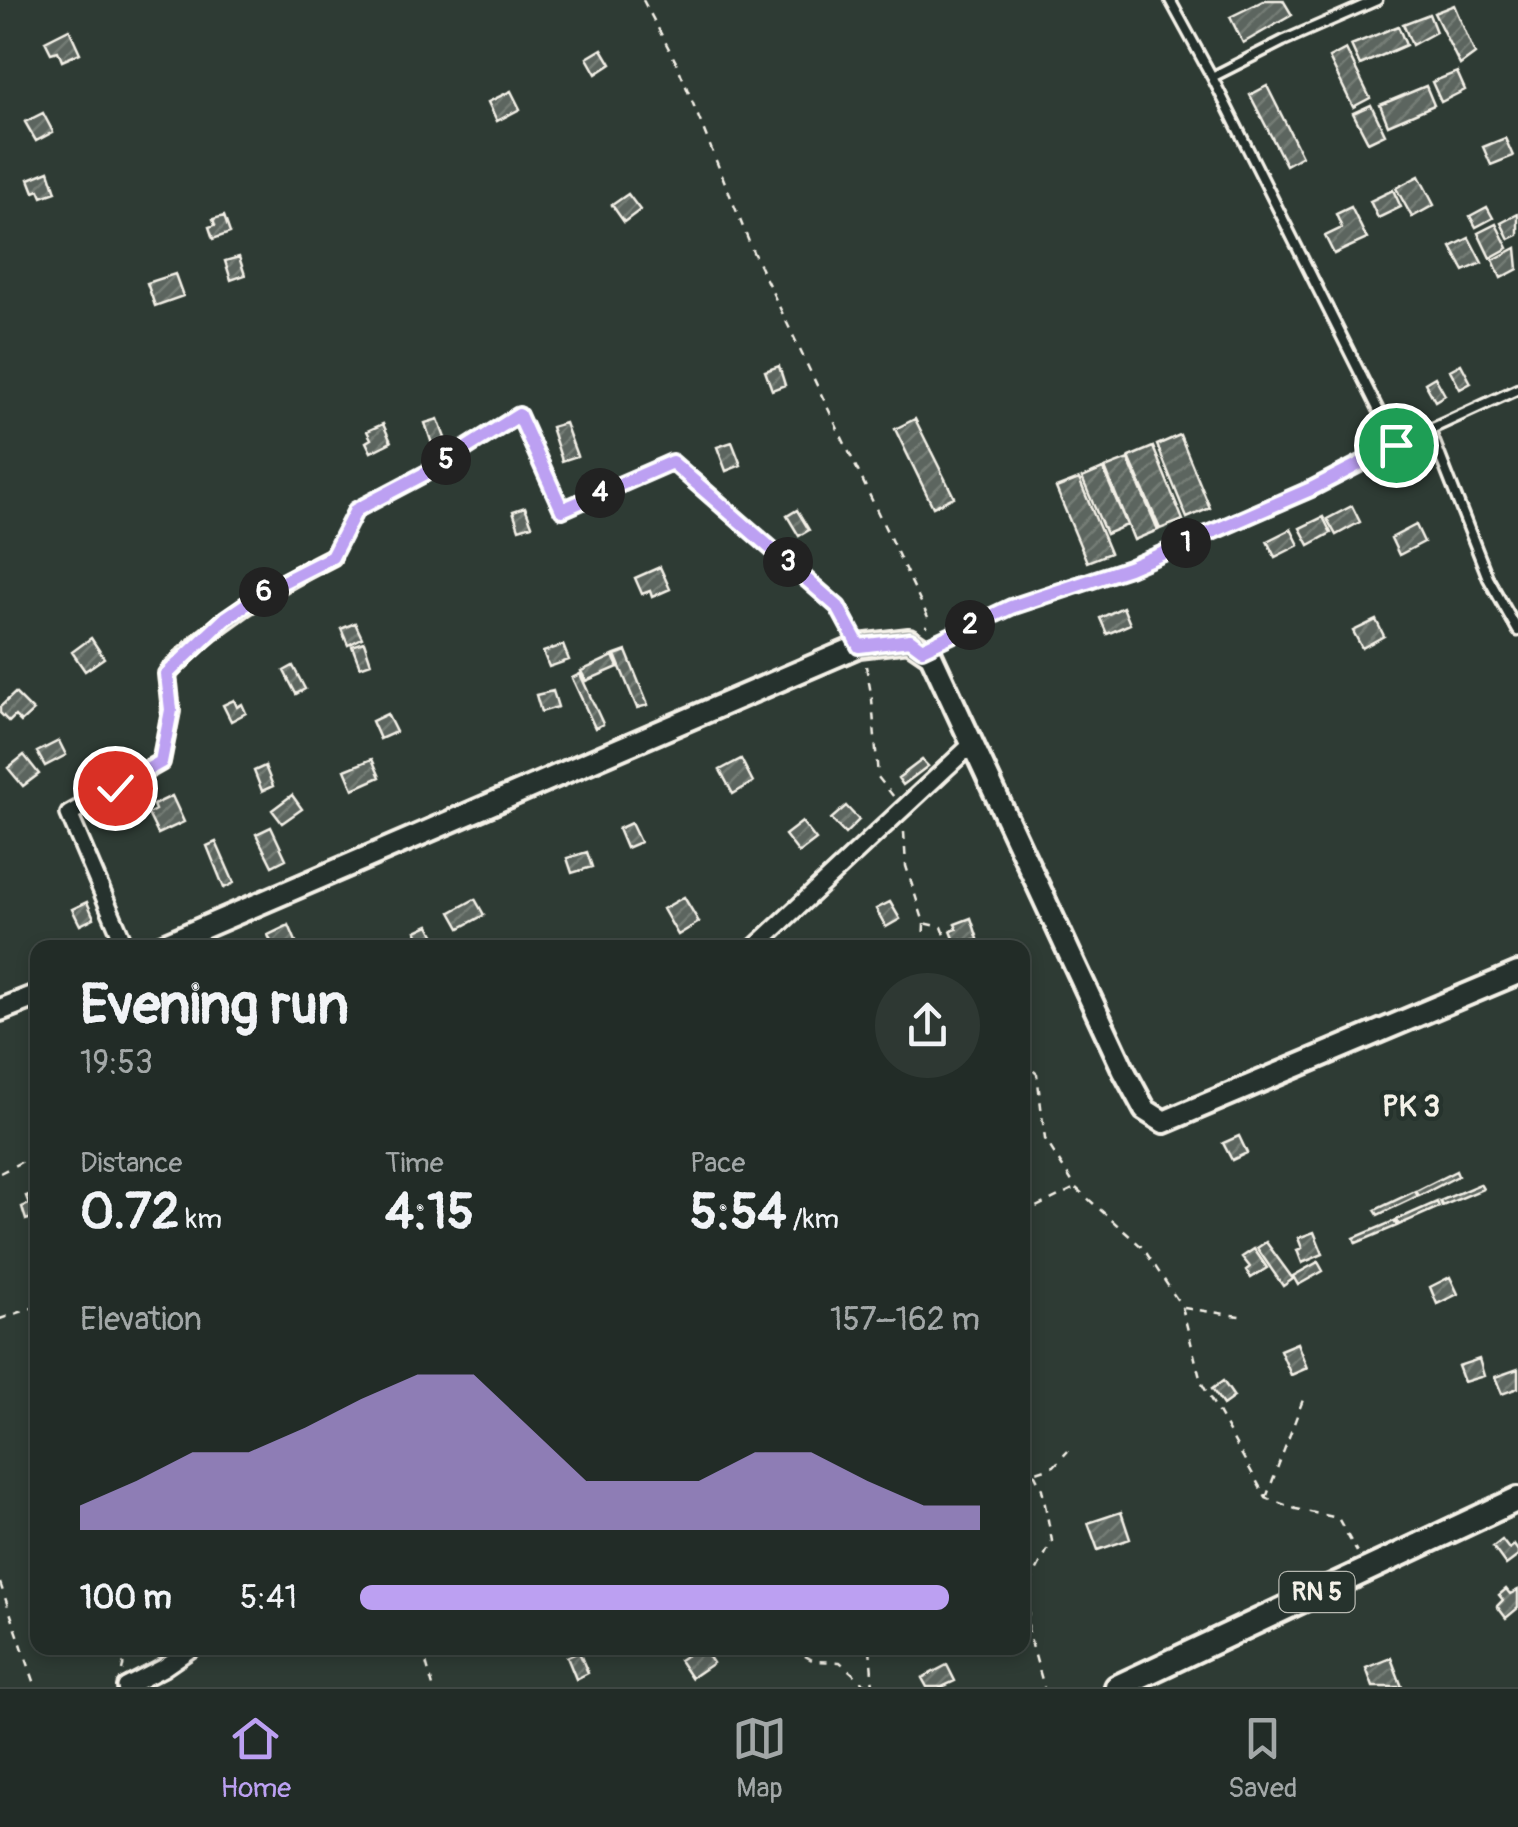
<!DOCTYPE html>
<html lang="en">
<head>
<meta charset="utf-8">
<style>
  body { margin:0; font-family:Pangolin,sans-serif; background:#2e3833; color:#f1f3f6; height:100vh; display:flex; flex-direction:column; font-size:38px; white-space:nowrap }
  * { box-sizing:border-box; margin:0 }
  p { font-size:32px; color:#a2a7a7 }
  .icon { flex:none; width:55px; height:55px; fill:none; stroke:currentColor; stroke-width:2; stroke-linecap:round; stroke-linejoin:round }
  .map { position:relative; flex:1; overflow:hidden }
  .sheet { position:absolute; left:30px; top:940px; width:1000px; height:715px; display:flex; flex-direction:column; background:#222c27; border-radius:20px; box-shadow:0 5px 15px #0003,0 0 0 2px #3f4844 }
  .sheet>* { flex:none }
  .pin { position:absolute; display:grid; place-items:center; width:85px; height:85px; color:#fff; margin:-42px; border:5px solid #fff; border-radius:50%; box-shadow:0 2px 10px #0007 }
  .km { position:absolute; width:50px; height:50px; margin:-25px; border-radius:50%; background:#222; color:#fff; font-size:28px; line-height:50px; text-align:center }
  .round { display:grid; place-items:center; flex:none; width:105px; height:105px; border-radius:52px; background:#2e3833 }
  .head { display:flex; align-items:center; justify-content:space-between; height:170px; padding:0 50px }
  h1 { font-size:55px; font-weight:700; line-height:75px }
  .figures { display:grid; grid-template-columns:repeat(3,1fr); gap:15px; height:170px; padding:10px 50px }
  .figures div { display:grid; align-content:center }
  .figures b { font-size:50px; font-weight:700 }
  .figures small { font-size:28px; font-weight:400 }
  .figures p { font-size:28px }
  .chart { height:280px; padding:20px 50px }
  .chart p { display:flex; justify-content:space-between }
  .chart svg { width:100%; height:180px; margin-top:10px; fill:#bca0f2; opacity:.7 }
  ul { padding:0 50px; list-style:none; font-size:32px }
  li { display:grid; grid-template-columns:160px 120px 1fr; align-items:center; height:75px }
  li i { height:25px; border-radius:12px; background:#bca0f2 }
  .menu { display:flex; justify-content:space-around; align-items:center; height:140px; border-top:2px solid #3f4844; background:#222c27; font-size:28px; color:#a2a7a7 }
  .menu a { display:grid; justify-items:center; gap:5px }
  .menu .active { color:#bca0f2 }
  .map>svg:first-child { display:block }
</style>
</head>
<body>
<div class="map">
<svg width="1518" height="1687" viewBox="0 0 1518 1687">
  <defs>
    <pattern id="building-hatch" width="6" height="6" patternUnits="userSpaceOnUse" patternTransform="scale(2.5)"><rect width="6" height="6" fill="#5c655e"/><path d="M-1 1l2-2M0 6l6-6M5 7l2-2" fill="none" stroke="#747c75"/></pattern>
  </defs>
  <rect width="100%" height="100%" fill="#2e3b34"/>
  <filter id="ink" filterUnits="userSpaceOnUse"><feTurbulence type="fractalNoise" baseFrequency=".01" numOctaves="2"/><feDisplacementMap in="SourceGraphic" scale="20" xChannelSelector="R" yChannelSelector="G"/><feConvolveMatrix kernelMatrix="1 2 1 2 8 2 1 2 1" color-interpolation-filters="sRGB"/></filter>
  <g filter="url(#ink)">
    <!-- building -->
    <path fill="url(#building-hatch)" stroke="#f4f1e8" stroke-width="2.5" d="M1265 0H1283L1292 15 1243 43 1230 17Z
      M1454 5 1475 54 1460 65 1434 13Z
      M1429 14 1436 32 1412 45 1403 24Z
      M1398 26 1406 45 1360 65 1351 45Z
      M69 29 80 53 62 61 58 51 51 53 45 41Z
      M602 49 611 64 596 74 587 58Z
      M1346 49 1370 98 1353 107 1329 58Z
      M1457 72 1465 90 1441 102 1432 82Z
      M1267 86 1302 156 1286 165 1250 95Z
      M1426 86 1434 105 1388 125 1380 105Z
      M511 91 520 109 497 121 488 102Z
      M1371 105 1385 134 1368 142 1353 113Z
      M43 113 53 132 36 141 25 122Z
      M1505 138 1513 156 1491 165 1483 147Z
      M49 171 56 192 42 197 39 190 34 192 29 179Z
      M1419 176 1434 205 1412 217 1396 188Z
      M1393 190 1401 207 1378 218 1370 201Z
      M628 194 640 210 624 222 612 205Z
      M1351 207 1367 239 1334 254 1325 236 1342 228 1336 214Z
      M1487 207 1493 218 1476 227 1470 216Z
      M1518 214V235L1509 239 1501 223Z
      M224 216 230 233 213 239 209 227 215 225 213 219Z
      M1496 224 1508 248 1490 258 1478 233Z
      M1469 238 1482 263 1464 271 1451 247Z
      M1516 248 1518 269 1501 278 1493 260Z
      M239 257 245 275 231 280 225 261Z
      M175 274 183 296 155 306 147 283Z
      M1461 364 1471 383 1460 389 1450 370Z
      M779 366 785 385 772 390 765 371Z
      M1435 377 1445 395 1435 401 1425 383Z
      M438 419 449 449 435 453 425 423Z
      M915 419 954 497 933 507 895 429Z
      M565 423 577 456 562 461 551 427Z
      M383 424 391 442 371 452 366 442 371 439 367 431Z
      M1180 435 1210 508 1187 518 1157 445Z
      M732 442 741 465 726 471 717 447Z
      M1153 447 1183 520 1160 529 1129 457Z
      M1128 459 1158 530 1134 540 1105 468Z
      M1103 469 1127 525 1106 534 1082 478Z
      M1079 479 1110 553 1087 562 1056 488Z
      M1352 506 1360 522 1336 535 1327 519Z
      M525 507 532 525 519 529 513 511Z
      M797 510 809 530 799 536 787 516Z
      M1323 517 1331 533 1309 545 1300 528Z
      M1416 525 1424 542 1399 555 1391 538Z
      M1291 529 1299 545 1275 557 1267 541Z
      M660 567 670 589 652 597 650 591 642 594 635 578Z
      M1123 607 1130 624 1107 634 1100 618Z
      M1376 620 1384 636 1362 648 1353 631Z
      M355 623 362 638 348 645 341 629Z
      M91 638 104 658 85 671 72 652Z
      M364 642 371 663 360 667 352 646Z
      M563 645 569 660 549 667 543 652Z
      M626 651 648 705 637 708 615 655Z
      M613 656 618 667 586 681 581 671Z
      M293 666 305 689 296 694 284 671Z
      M580 674 603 724 595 728 572 678Z
      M553 691 558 707 541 712 536 695Z
      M15 693 33 711 21 722 15 716 9 722 0 713V707Z
      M234 700 237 707 242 704 246 713 231 721 223 705Z
      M387 714 396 732 380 739 372 721Z
      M59 741 66 755 45 766 37 752Z
      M24 755 39 774 23 786 8 768Z
      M372 759 380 777 353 789 345 770Z
      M741 759 753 782 733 794 720 770Z
      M922 760 928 766 903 785 898 778Z
      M265 766 273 786 262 791 254 771Z
      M292 795 302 809 282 823 272 810Z
      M172 796 184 822 158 834 148 814 155 810 153 805Z
      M846 806 859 820 845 834 831 819Z
      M802 822 816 840 799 853 785 835Z
      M631 823 640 842 626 848 618 829Z
      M271 827 286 859 272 866 256 834Z
      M216 842 234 883 224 888 207 846Z
      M587 852 592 867 572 873 567 858Z
      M684 897 699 922 678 935 663 909Z
      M475 899 484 915 460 928 451 912Z
      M87 902 94 918 80 925 72 909Z
      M890 902 900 919 886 927 876 909Z
      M971 918 978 939 963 944 961 939 955 941 951 931 957 929 955 924Z
      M289 925 297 944 274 948 268 935Z
      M429 925 441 948H425L416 931Z
      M1239 1136 1247 1153 1232 1160 1223 1143Z
      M1456 1171 1458 1176 1419 1196 1416 1191Z
      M1480 1184 1483 1189 1442 1206 1440 1201Z
      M1415 1191 1418 1196 1378 1215 1375 1210Z
      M38 1192V1216L26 1220 22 1207 29 1204 26 1196Z
      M1437 1202 1439 1207 1399 1225 1396 1220Z
      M1394 1221 1397 1226 1356 1243 1354 1238Z
      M1314 1232 1323 1254 1302 1263 1297 1250 1302 1248 1298 1238Z
      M1266 1242 1293 1279 1283 1286 1257 1248Z
      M1254 1249 1267 1268 1251 1278 1246 1270 1250 1267 1242 1257Z
      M1318 1262 1323 1271 1298 1285 1293 1276Z
      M1450 1277 1458 1294 1437 1304 1430 1287Z
      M1297 1343 1307 1368 1291 1375 1280 1350Z
      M1479 1359 1484 1376 1464 1382 1458 1366Z
      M1518 1369V1388L1502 1394 1495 1377Z
      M1223 1381 1234 1397 1223 1405 1212 1389Z
      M1121 1512 1130 1539 1098 1550 1088 1523Z
      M1502 1540 1509 1549 1514 1545 1518 1551V1556L1506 1565 1493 1547Z
      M1506 1589 1510 1594 1518 1590V1608L1506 1618 1497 1606 1503 1600 1499 1595Z
      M698 1648H703L713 1663 691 1678 679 1660Z
      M579 1652 588 1673 576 1679 567 1657Z
      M1391 1658 1402 1687H1373L1366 1668Z
      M947 1665 955 1681 942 1687H927L922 1678Z"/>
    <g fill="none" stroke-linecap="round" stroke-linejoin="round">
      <defs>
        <path id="lane" d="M1170 0 1212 77
          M1430 430 1488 578 1518 631
          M1396 445 1518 389
          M926 647 1011 607 1129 568 1311 489 1396 445 1212 77 1283 41 1377 0"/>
        <path id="street" d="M126 948 69 814 161 762 171 711 167 674C215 621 269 589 332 557
          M754 948 972 744
          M126 1687 163 1668 192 1648"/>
        <path id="secondary" d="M156 948 859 646 909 640 931 655 1124 1071 1145 1110 1164 1122 1518 973
          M0 1010 38 995"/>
        <path id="primary" d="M1117 1687 1518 1499"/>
      </defs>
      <!-- lane casing -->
      <use href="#lane" stroke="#f4f1e8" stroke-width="15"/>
      <!-- street casing -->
      <use href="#street" stroke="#f4f1e8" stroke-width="22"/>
      <!-- secondary casing -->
      <use href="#secondary" stroke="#f4f1e8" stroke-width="28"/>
      <!-- primary casing -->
      <use href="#primary" stroke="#f4f1e8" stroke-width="30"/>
      <!-- path -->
      <path stroke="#f4f1e8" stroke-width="2.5" stroke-dasharray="8 8" stroke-linecap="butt" d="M643 0 677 64 753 252 928 617 926 627
        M340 542 356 511 430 471 519 415 561 510 673 462 838 607 851 631
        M866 666 872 699 878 777 894 797
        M904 832 906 866 924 923 942 927 950 948
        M923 948 924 924
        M1022 1060 1037 1074 1045 1139 1076 1188 1143 1248 1182 1307 1201 1382 1266 1498 1296 1509 1338 1518 1357 1552
        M0 1173 38 1153
        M1022 1214 1075 1188
        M1184 1308 1246 1317
        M0 1319 38 1306
        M1034 1473 1042 1489 1052 1541 1029 1586 1028 1631 1044 1687
        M1022 1477 1054 1466 1068 1451
        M1266 1498 1304 1397
        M0 1583 36 1687
        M422 1648 433 1687
        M791 1648 814 1661 840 1662 868 1687
        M870 1648 873 1687
        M122 1671 127 1648"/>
      <!-- lane -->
      <use href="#lane" stroke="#26332d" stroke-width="8"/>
      <!-- street -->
      <use href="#street" stroke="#26332d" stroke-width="15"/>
      <!-- secondary -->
      <use href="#secondary" stroke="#26332d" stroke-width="20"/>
      <!-- primary -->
      <use href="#primary" stroke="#26332d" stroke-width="22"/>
    </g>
  </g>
  <g fill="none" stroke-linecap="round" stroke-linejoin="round" filter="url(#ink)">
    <defs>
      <path id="route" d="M115 788 161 762 171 710 167 674 226 618 269 589 332 557 356 510 430 471 519 415 562 510 672 462 838 607 859 646 910 640 922 649 1011 607 1129 568 1311 489 1396 445"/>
    </defs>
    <!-- route casing -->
    <use href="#route" stroke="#fff" stroke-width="20"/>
    <!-- route -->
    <use href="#route" stroke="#bca0f2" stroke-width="12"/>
  </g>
  <g text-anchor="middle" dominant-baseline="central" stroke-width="9" stroke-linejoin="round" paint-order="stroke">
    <!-- shield labels -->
    <rect fill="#26332d" stroke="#b6b8b0" stroke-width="2.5" x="1279.5" y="1572" width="75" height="40" rx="8"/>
    <g font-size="25" font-weight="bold" fill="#f4f1e8">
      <text x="1317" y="1592">RN 5</text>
    </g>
    <!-- neighbourhood labels -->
    <g font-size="30" font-weight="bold" fill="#f4f1e8" stroke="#26332d">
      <text x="1411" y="1106">PK 3</text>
    </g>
  </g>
</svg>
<div class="pin" style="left:1396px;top:445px;background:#1e9e55"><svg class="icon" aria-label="arrive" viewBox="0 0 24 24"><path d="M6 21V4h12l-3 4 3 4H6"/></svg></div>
<div class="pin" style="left:115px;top:788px;background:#d93025"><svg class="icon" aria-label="check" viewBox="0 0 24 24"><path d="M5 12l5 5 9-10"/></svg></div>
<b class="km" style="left:1186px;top:543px">1</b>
<b class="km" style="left:970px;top:625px">2</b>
<b class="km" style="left:788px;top:562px">3</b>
<b class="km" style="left:600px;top:493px">4</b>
<b class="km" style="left:446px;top:460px">5</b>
<b class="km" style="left:264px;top:592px">6</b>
<section class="sheet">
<div class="head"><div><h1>Evening run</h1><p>19:53</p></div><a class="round"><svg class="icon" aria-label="share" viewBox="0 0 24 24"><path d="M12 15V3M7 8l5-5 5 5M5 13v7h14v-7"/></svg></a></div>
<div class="figures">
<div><p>Distance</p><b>0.72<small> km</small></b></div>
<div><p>Time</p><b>4:15</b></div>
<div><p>Pace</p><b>5:54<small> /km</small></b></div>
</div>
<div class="chart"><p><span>Elevation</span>157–162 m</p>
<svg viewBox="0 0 160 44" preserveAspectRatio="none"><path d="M0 44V38L10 32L20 25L30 25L40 19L50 12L60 6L70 6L80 19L90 32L100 32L110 32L120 25L130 25L140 32L150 38L160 38V44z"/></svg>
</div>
<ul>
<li><b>100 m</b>5:41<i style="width:95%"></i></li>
</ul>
</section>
</div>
<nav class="menu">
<a class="active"><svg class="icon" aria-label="home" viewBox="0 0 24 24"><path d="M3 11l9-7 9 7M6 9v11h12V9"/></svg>Home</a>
<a><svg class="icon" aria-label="map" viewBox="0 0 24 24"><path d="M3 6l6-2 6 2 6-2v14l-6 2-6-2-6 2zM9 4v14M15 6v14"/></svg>Map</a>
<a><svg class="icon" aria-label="saved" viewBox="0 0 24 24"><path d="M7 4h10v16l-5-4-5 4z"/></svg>Saved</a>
</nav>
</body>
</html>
